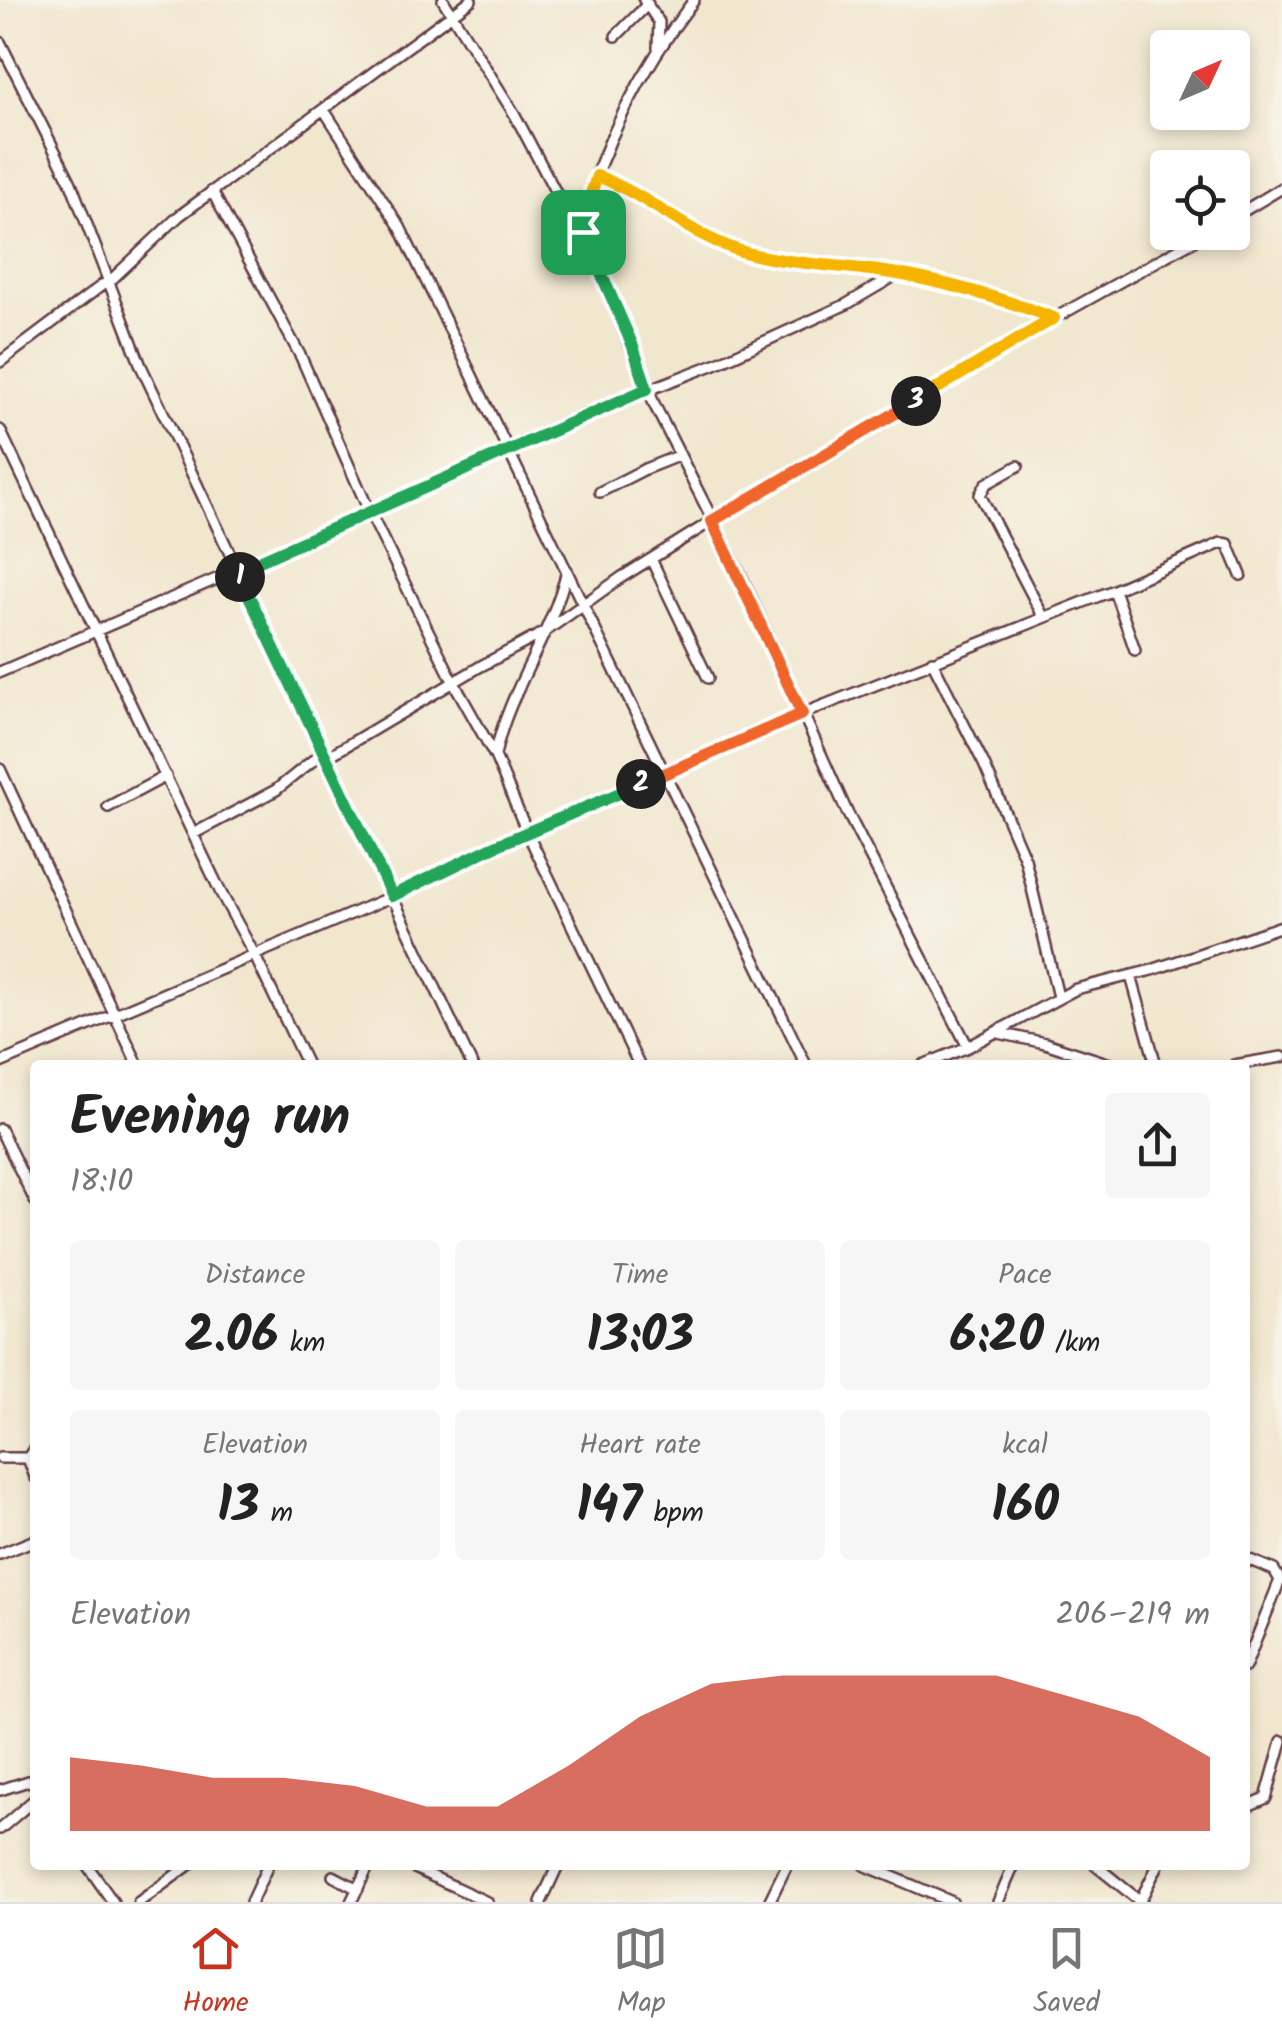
<!DOCTYPE html>
<html lang="en">
<head>
<meta charset="utf-8">
<style>
  body { margin:0; font-family:Kalam,sans-serif; background:#f6f6f6; color:#222; height:100vh; display:flex; flex-direction:column; font-size:38px; white-space:nowrap }
  * { box-sizing:border-box; margin:0 }
  p { font-size:32px; color:#767676 }
  .icon { flex:none; width:55px; height:55px; fill:none; stroke:currentColor; stroke-width:2; stroke-linecap:round; stroke-linejoin:round }
  .map { position:relative; flex:1; overflow:hidden }
  .details { position:absolute; left:30px; top:1060px; width:1220px; height:810px; display:flex; flex-direction:column; background:#fff; border-radius:10px; box-shadow:0 5px 15px #0003 }
  .details>* { flex:none }
  .needle { width:65px; rotate:46deg }
  .controls { position:absolute; left:1150px; top:30px; display:grid; gap:20px }
  .controls a { display:grid; place-items:center; width:100px; height:100px; border-radius:10px; background:#fff; box-shadow:0 5px 15px #0003; font-size:50px }
  .pin { position:absolute; display:grid; place-items:center; width:85px; height:85px; color:#fff; margin:-42px; border-radius:20px; box-shadow:0 5px 15px #0006 }
  .km { position:absolute; width:50px; height:50px; margin:-25px; border-radius:50%; background:#222; color:#fff; font-size:28px; line-height:50px; text-align:center }
  .round { display:grid; place-items:center; flex:none; width:105px; height:105px; border-radius:10px; background:#f6f6f6 }
  .head { display:flex; align-items:center; justify-content:space-between; height:170px; padding:0 40px }
  h1 { font-size:55px; font-weight:800; line-height:75px }
  .figures { display:grid; grid-template-columns:repeat(3,1fr); gap:15px; height:170px; padding:10px 40px }
  .figures div { display:grid; align-content:center; border-radius:10px; background:#f6f6f6; text-align:center }
  .figures b { font-size:50px; font-weight:800 }
  .figures small { font-size:28px; font-weight:400 }
  .figures p { font-size:28px }
  .chart { height:280px; padding:20px 40px }
  .chart p { display:flex; justify-content:space-between }
  .chart svg { width:100%; height:180px; margin-top:10px; fill:#c8321e; opacity:.7 }
  .menu { display:flex; justify-content:space-around; align-items:center; height:140px; border-top:2px solid #e0e0e0; background:#fff; font-size:28px; color:#767676 }
  .menu a { display:grid; justify-items:center; gap:5px }
  .menu .current { color:#c8321e }
  .map>svg:first-child { display:block }
</style>
</head>
<body>
<div class="map">
<svg width="1282" height="1902" viewBox="0 0 1282 1902">
  <rect width="100%" height="100%" fill="#f7f3e8"/>
  <filter id="ink" filterUnits="userSpaceOnUse"><feTurbulence type="fractalNoise" baseFrequency=".01" numOctaves="2"/><feDisplacementMap in="SourceGraphic" scale="20" xChannelSelector="R" yChannelSelector="G"/><feConvolveMatrix kernelMatrix="1 2 1 2 8 2 1 2 1" color-interpolation-filters="sRGB"/></filter>
  <filter id="wash" filterUnits="userSpaceOnUse"><feTurbulence type="fractalNoise" baseFrequency=".0048" numOctaves="4" result="noise"/><feDisplacementMap in="SourceGraphic" scale="40" xChannelSelector="R" yChannelSelector="G"/><feGaussianBlur stdDeviation="2.25" result="paint"/><feColorMatrix in="noise" values="0 0 0 0 0 0 0 0 0 0 0 0 0 0 0 0 0 1.4 0 .05"/><feComposite in="paint" operator="in"/></filter>
  <g filter="url(#wash)">
    <rect width="100%" height="100%" fill="#f1e7cf"/>
  </g>
  <g filter="url(#ink)">
    <g fill="none" stroke-linecap="round" stroke-linejoin="round">
      <defs>
        <path id="minor" d="M443 0 515 115 563 206 581 229
          M644 0 659 22 658 48
          M694 0C643 67 602 144 580 226L655 406 743 580 847 812 968 1047
          M616 36 648 4
          M0 42 71 183 141 366 472 1065
          M324 110 400 227 806 1065
          M597 176C649 197 692 238 747 253 795 265 844 265 892 273 946 282 1003 299 1055 318
          M212 191 301 357 370 513 454 683 495 756 527 832 639 1065
          M1232 218 1282 188
          M109 282 179 216 471 0
          M0 362 109 280
          M0 430 221 893 254 954 307 1065
          M1018 466 986 484 980 495 1043 616
          M600 492 645 469 680 455
          M651 559 708 678
          M1114 590 1135 650
          M932 661 984 764 1025 859 1058 997
          M0 672 370 513 576 418 715 364 847 304 898 274
          M495 755C509 689 552 635 567 570
          M324 759 481 666 543 633 622 577 712 521 1055 318 1209 232
          M0 769 138 1065
          M108 807 166 776
          M193 834 276 790 322 753
          M1131 976 1156 1065
          M999 1033 1045 1043 1113 1065
          M0 1063 393 896 493 847 802 714 1114 590 1221 543 1228 544 1241 575
          M923 1065 968 1047 1076 989 1152 970 1282 926
          M1234 1065 1282 1057
          M0 1129 35 1201
          M35 1447 28 1458 35 1477
          M0 1458H28
          M0 1554 35 1540
          M1245 1558 1274 1570 1280 1580 1245 1667
          M0 1790 35 1779
          M1245 1807 1266 1798 1282 1741
          M0 1829 35 1799
          M87 1865 113 1902
          M408 1865 487 1902
          M864 1865 952 1902
          M1095 1865 1141 1902
          M333 1876 358 1889
          M1140 1901 1158 1865
          M139 1902 189 1865
          M251 1902 268 1865
          M351 1902 369 1865
          M541 1902 558 1865
          M769 1902 787 1865
          M998 1902 1014 1865"/>
      </defs>
      <!-- minor casing -->
      <use href="#minor" stroke="#633d44" stroke-width="14"/>
      <!-- minor -->
      <use href="#minor" stroke="#fff" stroke-width="9"/>
    </g>
  </g>
  <g fill="none" stroke-linecap="round" stroke-linejoin="round" filter="url(#ink)">
    <defs>
      <path id="split-1" d="M240 577 238 571 264 559 647 389 632 344 583 232"/>
      <path id="split-2" d="M240 577 392 896 493 847 641 784"/>
      <path id="split-3" d="M641 784 802 714 712 521 916 401"/>
      <path id="split-4" d="M583 232 580 226 597 176C650 196 692 238 747 253 795 265 844 265 892 273 946 282 1003 299 1054 318L916 401"/>
    </defs>
    <!-- split-1 casing -->
    <use href="#split-1" stroke="#fff" stroke-width="20"/>
    <!-- split-2 casing -->
    <use href="#split-2" stroke="#fff" stroke-width="20"/>
    <!-- split-3 casing -->
    <use href="#split-3" stroke="#fff" stroke-width="20"/>
    <!-- split-4 casing -->
    <use href="#split-4" stroke="#fff" stroke-width="20"/>
    <!-- split-1 -->
    <use href="#split-1" stroke="#22a559" stroke-width="12"/>
    <!-- split-2 -->
    <use href="#split-2" stroke="#22a559" stroke-width="12"/>
    <!-- split-3 -->
    <use href="#split-3" stroke="#f0652b" stroke-width="12"/>
    <!-- split-4 -->
    <use href="#split-4" stroke="#f5b400" stroke-width="12"/>
  </g>
</svg>
<div class="controls">
<a><svg class="needle" viewBox="-14 -14 28 28"><path d="M0-13l5 13h-10z" fill="#e53935"/><path d="M0 13l5-13h-10z" fill="#767676"/></svg></a>
<a><svg class="icon" aria-label="locate" viewBox="0 0 24 24"><circle cx="12" cy="12" r="6"/><path d="M12 2v4M12 18v4M2 12h4M18 12h4"/></svg></a>
</div>
<div class="pin" style="left:583px;top:232px;background:#1e9e55"><svg class="icon" aria-label="arrive" viewBox="0 0 24 24"><path d="M6 21V4h12l-3 4 3 4H6"/></svg></div>
<b class="km" style="left:240px;top:577px">1</b>
<b class="km" style="left:641px;top:784px">2</b>
<b class="km" style="left:916px;top:401px">3</b>
<section class="details">
<div class="head"><div><h1>Evening run</h1><p>18:10</p></div><a class="round"><svg class="icon" aria-label="share" viewBox="0 0 24 24"><path d="M12 15V3M7 8l5-5 5 5M5 13v7h14v-7"/></svg></a></div>
<div class="figures">
<div><p>Distance</p><b>2.06<small> km</small></b></div>
<div><p>Time</p><b>13:03</b></div>
<div><p>Pace</p><b>6:20<small> /km</small></b></div>
</div>
<div class="figures">
<div><p>Elevation</p><b>13<small> m</small></b></div>
<div><p>Heart rate</p><b>147<small> bpm</small></b></div>
<div><p>kcal</p><b>160</b></div>
</div>
<div class="chart"><p><span>Elevation</span>206–219 m</p>
<svg viewBox="0 0 160 44" preserveAspectRatio="none"><path d="M0 44V26L10 28L20 31L30 31L40 33L50 38L60 38L70 28L80 16L90 8L100 6L110 6L120 6L130 6L140 11L150 16L160 26V44z"/></svg>
</div>
</section>
</div>
<nav class="menu">
<a class="current"><svg class="icon" aria-label="home" viewBox="0 0 24 24"><path d="M3 11l9-7 9 7M6 9v11h12V9"/></svg>Home</a>
<a><svg class="icon" aria-label="map" viewBox="0 0 24 24"><path d="M3 6l6-2 6 2 6-2v14l-6 2-6-2-6 2zM9 4v14M15 6v14"/></svg>Map</a>
<a><svg class="icon" aria-label="saved" viewBox="0 0 24 24"><path d="M7 4h10v16l-5-4-5 4z"/></svg>Saved</a>
</nav>
</body>
</html>
